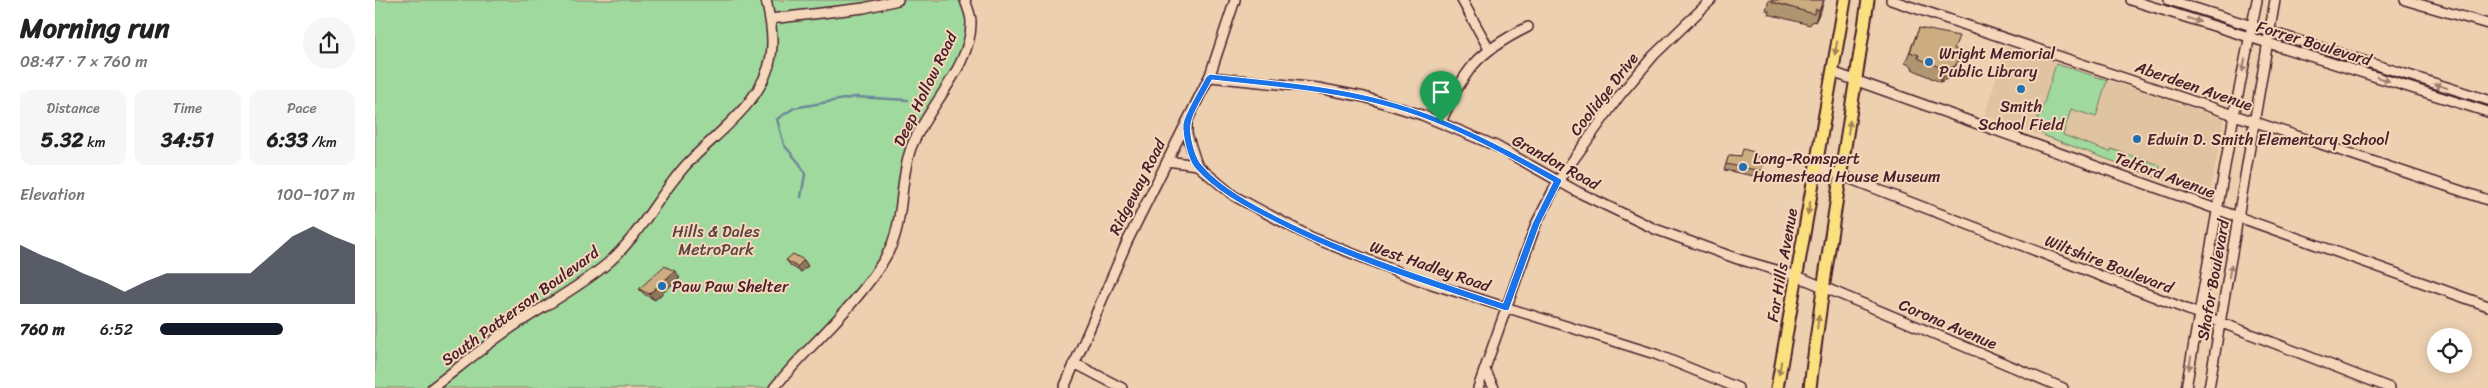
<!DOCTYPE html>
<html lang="en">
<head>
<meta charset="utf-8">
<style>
  body { margin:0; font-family:Sriracha,sans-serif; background:#f6f6f6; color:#222; height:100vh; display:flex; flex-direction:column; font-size:19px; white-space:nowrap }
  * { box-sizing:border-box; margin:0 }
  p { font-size:16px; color:#767676 }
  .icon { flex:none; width:28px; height:28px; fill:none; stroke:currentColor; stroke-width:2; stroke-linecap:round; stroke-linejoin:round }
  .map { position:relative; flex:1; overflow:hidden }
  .drawer { display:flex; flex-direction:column; background:#fff; width:375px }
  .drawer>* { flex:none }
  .tools { position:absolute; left:2052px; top:328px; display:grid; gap:10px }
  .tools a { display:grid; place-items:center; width:45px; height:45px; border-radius:50%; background:#fff; box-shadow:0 2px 12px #0003; font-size:25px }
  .pin { position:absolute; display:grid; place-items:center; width:42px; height:42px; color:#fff; margin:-51px -21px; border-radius:50% 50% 50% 0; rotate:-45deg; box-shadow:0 0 5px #0007 }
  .pin .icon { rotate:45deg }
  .round { display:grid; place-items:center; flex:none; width:52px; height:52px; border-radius:26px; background:#f6f6f6 }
  .head { display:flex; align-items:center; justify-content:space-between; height:85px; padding:0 20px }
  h1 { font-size:28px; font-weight:800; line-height:38px }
  .metrics { display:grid; grid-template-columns:repeat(3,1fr); gap:8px; height:85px; padding:5px 20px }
  .metrics div { display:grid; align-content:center; border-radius:12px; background:#f6f6f6; text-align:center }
  .metrics b { font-size:21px; font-weight:800 }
  .metrics small { font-size:14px; font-weight:400 }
  .metrics p { font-size:14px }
  .chart { height:140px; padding:10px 20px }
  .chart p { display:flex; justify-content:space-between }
  .chart svg { width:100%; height:90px; margin-top:5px; fill:#111827; opacity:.7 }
  ul { padding:0 20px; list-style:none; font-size:16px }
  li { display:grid; grid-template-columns:80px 60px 1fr; align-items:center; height:38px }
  li i { height:12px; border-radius:6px; background:#111827 }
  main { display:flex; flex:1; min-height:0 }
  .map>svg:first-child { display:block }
</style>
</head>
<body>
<main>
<section class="drawer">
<div class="head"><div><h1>Morning run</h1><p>08:47 · 7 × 760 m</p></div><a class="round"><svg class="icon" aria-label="share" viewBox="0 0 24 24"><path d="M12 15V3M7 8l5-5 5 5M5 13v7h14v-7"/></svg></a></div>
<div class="metrics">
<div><p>Distance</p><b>5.32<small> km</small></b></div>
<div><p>Time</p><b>34:51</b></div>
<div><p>Pace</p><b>6:33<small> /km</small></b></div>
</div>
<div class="chart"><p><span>Elevation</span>100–107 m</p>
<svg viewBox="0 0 160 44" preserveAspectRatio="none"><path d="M0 44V15L10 20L20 24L30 29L40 33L50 38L60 33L70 29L80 29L90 29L100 29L110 29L120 20L130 11L140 6L150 11L160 15V44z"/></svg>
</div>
<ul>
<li><b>760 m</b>6:52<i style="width:63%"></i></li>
</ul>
</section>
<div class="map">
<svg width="2113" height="388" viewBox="0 0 2113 388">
  <rect width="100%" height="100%" fill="#edd0b0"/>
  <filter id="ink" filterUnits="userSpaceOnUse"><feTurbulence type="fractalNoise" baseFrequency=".02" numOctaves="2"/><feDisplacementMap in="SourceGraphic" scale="10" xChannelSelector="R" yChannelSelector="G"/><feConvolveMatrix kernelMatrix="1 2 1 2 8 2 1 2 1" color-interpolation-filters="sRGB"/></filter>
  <g filter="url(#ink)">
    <!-- built -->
    <path fill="#e0c3a0" d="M1631 46 1849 119 1834 198 1610 115Z"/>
    <!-- green -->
    <path fill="#a0d99e" stroke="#757c64" d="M0 0H590L596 21 592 43 542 134 512 256 399 388H0Z
      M1681 64 1732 80 1721 117 1696 109 1688 135 1735 152 1736 149 1785 165 1783 178 1670 136 1660 127 1664 114 1668 115 1666 112Z"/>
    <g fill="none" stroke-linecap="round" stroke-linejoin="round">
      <!-- stream -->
      <path stroke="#6d8999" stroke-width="2.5" d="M426 197 430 174 425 164 409 145 402 119 419 108 480 97 533 100"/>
      <defs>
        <path id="minor" d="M1087 0 1114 49
          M1516 0 2113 200
          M1756 0 2113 112
          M1794 0 2113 100
          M2030 0 2113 24
          M395 19 489 8 523 0
          M1457 72 2113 306
          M835 77 943 88 989 97 1047 115 1121 146 1203 192 1280 229 1363 259 1422 276 1688 388
          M1066 122C1090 70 1100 53 1153 27
          M812 124V134L822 165 859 196 936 237 1044 280 1280 354 1363 388
          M792 161 822 165
          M1442 166 2015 388
          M699 363 747 388
          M1110 370 1119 388
          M57 388C86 366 114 342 145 322 174 303 206 286 233 263 265 235 283 196 311 165 340 134 389 102 396 56 399 37 395 18 391 0
          M399 388C435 344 481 307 510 258 531 224 523 184 536 148 551 108 597 66 596 22 596 14 592 7 590 0
          M689 388 752 242 835 75 860 0
          M1103 388 1161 224 1183 181 1245 95 1279 55 1336 0
          M1811 388 1859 115 1882 0
          M1834 388 1900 0"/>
        <path id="major" d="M1402 388 1470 0
          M1435 388C1450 258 1474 129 1493 0"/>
      </defs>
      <!-- minor casing -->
      <use href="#minor" stroke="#4a1f2b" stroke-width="12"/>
      <!-- major casing -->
      <use href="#major" stroke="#4a1f2b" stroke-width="15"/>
      <!-- minor -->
      <use href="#minor" stroke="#f5d8bb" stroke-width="9"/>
      <!-- major -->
      <use href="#major" stroke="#fbe080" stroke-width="11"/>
    </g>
    <!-- wall -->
    <path fill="#af956f" stroke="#4a1f2b" d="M1394 0H1449L1446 10 1440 22 1437 21 1435 25 1393 14 1394 11 1391 10Z
      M1544 28 1579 49 1574 78 1565 82 1537 69 1538 67 1530 63Z
      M1354 155 1366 156 1378 155 1386 171 1384 177 1349 170Z
      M411 260 433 266 426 272 416 266Z
      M305 277 280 300 269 294 264 289Z"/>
    <!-- shaded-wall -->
    <path fill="#8f795a" stroke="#4a1f2b" d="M1449 0 1446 10 1440 22 1444 10Z
      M1582 63 1574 78 1565 82 1571 70Z
      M429 260 433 266 426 272 422 267Z
      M300 271 305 277 280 300 274 294Z"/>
    <!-- building -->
    <path fill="#ccad81" stroke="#4a1f2b" d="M1398 0H1449L1444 10 1441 9 1439 14 1397 2Z
      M1544 28 1584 36 1579 49 1588 51 1580 66 1571 70 1543 58 1544 55 1535 52Z
      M1368 149 1379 152 1378 155 1389 159 1386 171 1351 164 1354 155 1366 156Z
      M418 254 429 260 422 267 411 260Z
      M289 266 300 271 274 294 264 289Z"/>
    <!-- one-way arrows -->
    <defs><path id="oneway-solid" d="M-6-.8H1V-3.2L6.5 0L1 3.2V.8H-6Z" transform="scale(1.25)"/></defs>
    <g fill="#a07c73">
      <use href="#oneway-solid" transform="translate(1819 20) rotate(17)"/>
      <use href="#oneway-solid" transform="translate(1869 65) rotate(101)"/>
      <use href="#oneway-solid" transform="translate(2008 79) rotate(17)"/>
      <use href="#oneway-solid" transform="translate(2066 86) rotate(-163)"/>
      <use href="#oneway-solid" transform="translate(1855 271) rotate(-80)"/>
      <use href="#oneway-solid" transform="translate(1815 363) rotate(100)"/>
    </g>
    <g fill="#a28056">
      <use href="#oneway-solid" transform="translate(1461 48) rotate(100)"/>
      <use href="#oneway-solid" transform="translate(1474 127) rotate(-82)"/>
      <use href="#oneway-solid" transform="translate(1434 208) rotate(101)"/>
      <use href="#oneway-solid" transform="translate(1443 322) rotate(-83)"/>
      <use href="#oneway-solid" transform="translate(1405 368) rotate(100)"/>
    </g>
  </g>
  <!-- route -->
  <path fill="#1a73e8" stroke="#fff" fill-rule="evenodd" d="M835 74C896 81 960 85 1020 103 1079 120 1132 149 1186 179L1187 181 1165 224 1134 310 1131 311C1052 285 972 260 898 221 870 207 840 191 820 168 813 160 807 135 808 124 809 115 826 87 831 77ZM837 80C897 87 958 91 1017 108 1074 124 1127 153 1178 182L1157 224 1128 303C1051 277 974 253 901 216 876 203 845 187 826 164 820 157 814 134 816 124 817 113 832 91 837 80Z"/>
  <!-- markers -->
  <g fill="#1f6fb2" stroke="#f5d8bb" stroke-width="2">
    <circle cx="1554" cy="62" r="5"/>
    <circle cx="1646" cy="89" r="5"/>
    <circle cx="1762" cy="139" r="5"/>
    <circle cx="1368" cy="167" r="5"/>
    <circle cx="287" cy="286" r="5"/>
  </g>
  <g text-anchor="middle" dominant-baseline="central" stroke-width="4" stroke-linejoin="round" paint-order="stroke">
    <!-- street labels -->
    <g font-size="16" fill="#4a1f2b" stroke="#f5d8bb">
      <text transform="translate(1939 43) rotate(17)">Forrer Boulevard</text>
      <text transform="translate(1819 86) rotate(19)">Aberdeen Avenue</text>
      <text transform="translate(550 89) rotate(-64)">Deep Hollow Road</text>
      <text transform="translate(1229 94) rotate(-52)">Coolidge Drive</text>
      <text transform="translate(1181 162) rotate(29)">Grandon Road</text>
      <text transform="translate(1790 175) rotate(20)">Telford Avenue</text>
      <text transform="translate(762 187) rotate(-63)">Ridgeway Road</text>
      <text transform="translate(1734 264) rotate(21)">Wiltshire Boulevard</text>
      <text transform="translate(1407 265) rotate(-80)">Far Hills Avenue</text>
      <text transform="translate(1055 266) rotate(19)">West Hadley Road</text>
      <text transform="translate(1838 280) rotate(-80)">Shafor Boulevard</text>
      <text transform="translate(145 306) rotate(-36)">South Patterson Boulevard</text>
      <text transform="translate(1573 324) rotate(23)">Corona Avenue</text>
    </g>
    <!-- poi labels -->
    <g font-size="16" fill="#4a1f2b" stroke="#f5d8bb" text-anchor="start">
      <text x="1564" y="53">Wright Memorial<tspan x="1564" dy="18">Public Library</tspan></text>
      <text x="1646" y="106" text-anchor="middle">Smith<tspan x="1646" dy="18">School Field</tspan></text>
      <text x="1772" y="139">Edwin D. Smith Elementary School</text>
      <text x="1378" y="158">Long-Romspert<tspan x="1378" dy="18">Homestead House Museum</tspan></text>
      <text x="297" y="286">Paw Paw Shelter</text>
    </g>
    <!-- park labels -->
    <g font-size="16" fill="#5b4442" stroke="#f5d8bb">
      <text x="341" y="231">Hills &amp; Dales<tspan x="341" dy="18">MetroPark</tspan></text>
    </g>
  </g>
</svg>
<div class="tools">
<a><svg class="icon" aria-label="locate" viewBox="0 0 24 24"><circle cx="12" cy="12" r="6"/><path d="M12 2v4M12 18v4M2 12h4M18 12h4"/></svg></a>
</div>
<div class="pin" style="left:1066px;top:122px;background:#1e9e55"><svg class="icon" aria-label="arrive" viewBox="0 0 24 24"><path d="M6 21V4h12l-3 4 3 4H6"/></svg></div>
</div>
</main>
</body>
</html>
